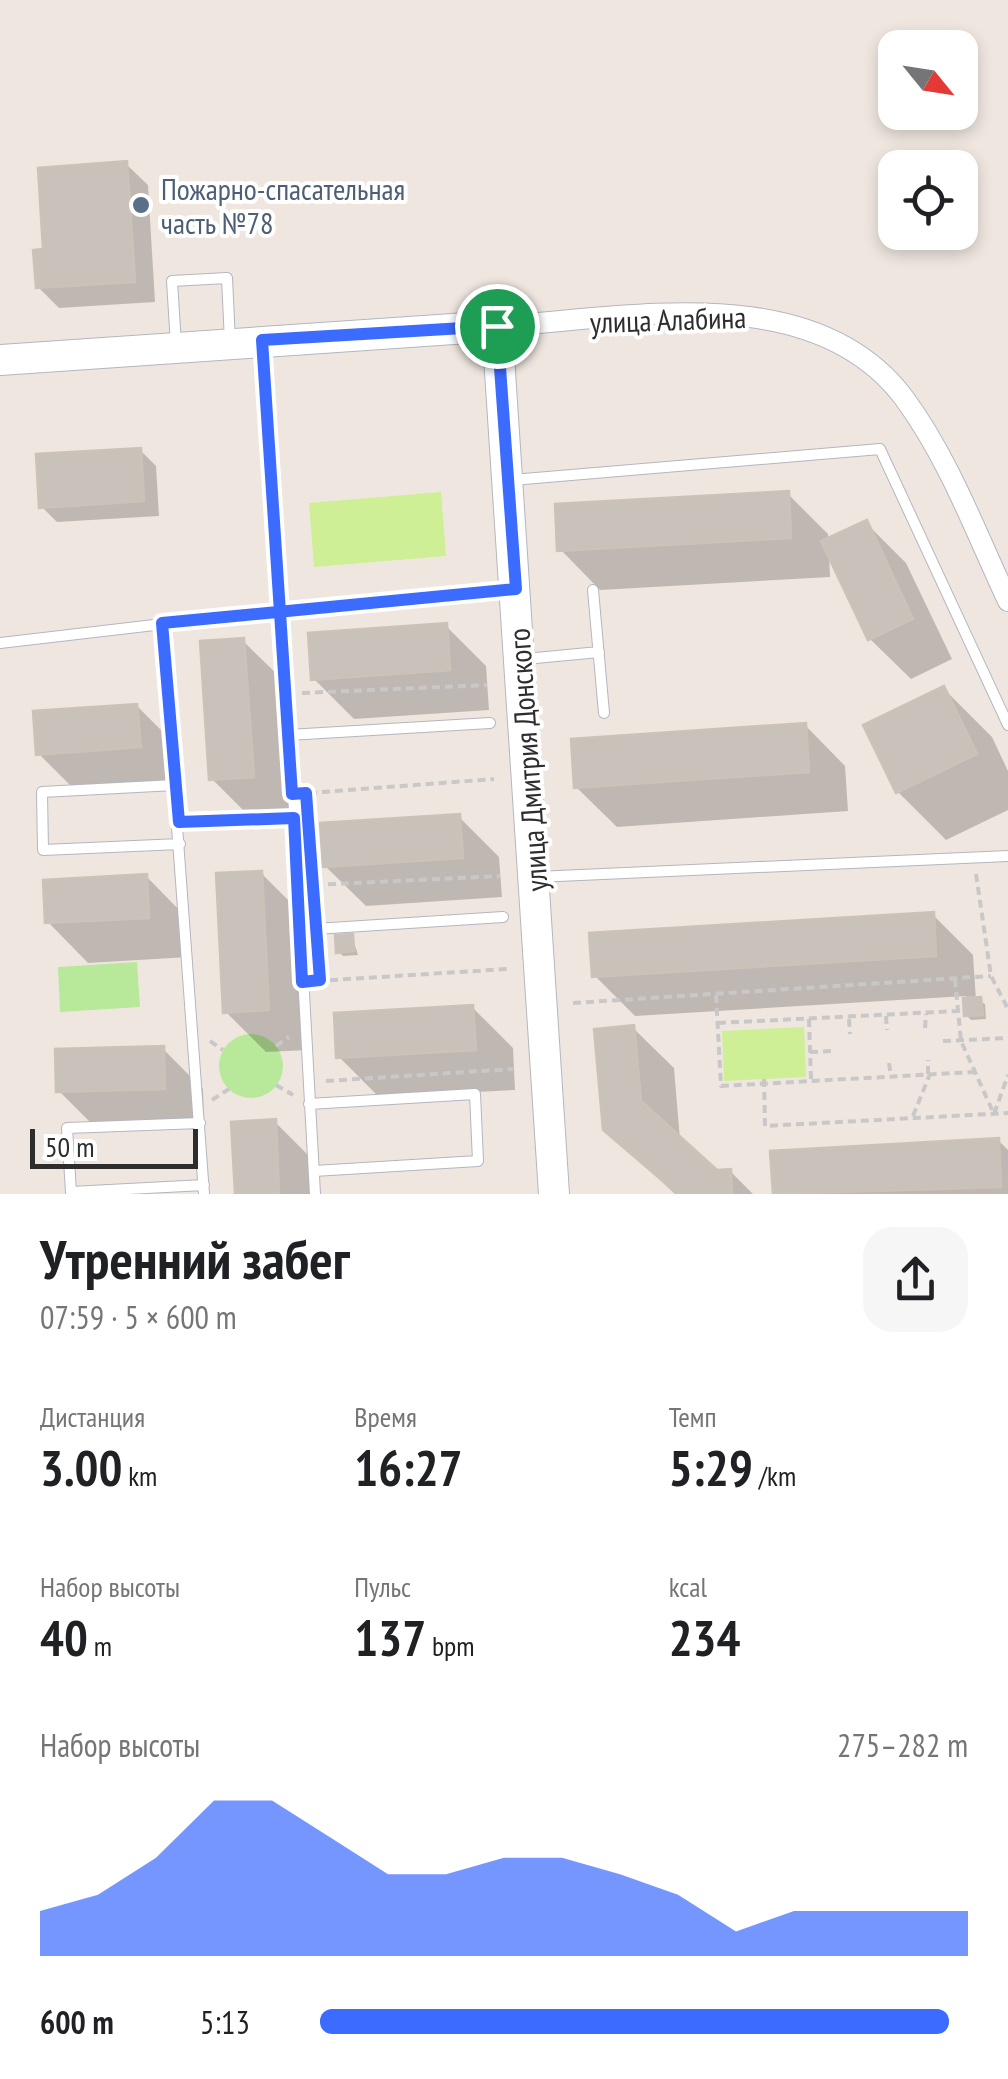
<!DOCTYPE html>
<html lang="ru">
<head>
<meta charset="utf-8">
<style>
  body { margin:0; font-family:"PT Sans Narrow",sans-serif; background:#f6f6f6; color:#202124; height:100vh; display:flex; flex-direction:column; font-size:38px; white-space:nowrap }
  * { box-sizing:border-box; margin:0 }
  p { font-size:32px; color:#757577 }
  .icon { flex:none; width:55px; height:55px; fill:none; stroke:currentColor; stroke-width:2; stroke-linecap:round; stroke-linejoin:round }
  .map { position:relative; height:1194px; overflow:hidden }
  .panel { display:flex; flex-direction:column; background:#fff; flex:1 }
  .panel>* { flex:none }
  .needle { width:65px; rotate:120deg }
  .tools { position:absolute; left:878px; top:30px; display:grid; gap:20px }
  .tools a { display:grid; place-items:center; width:100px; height:100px; border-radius:20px; background:#fff; box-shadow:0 5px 15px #0003; font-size:50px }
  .scale { position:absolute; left:30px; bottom:25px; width:168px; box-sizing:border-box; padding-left:10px; border:5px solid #2d2d2d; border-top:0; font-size:28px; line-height:35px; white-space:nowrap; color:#2d2d2d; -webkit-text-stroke:8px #fff; paint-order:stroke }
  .pin { position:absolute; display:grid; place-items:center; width:85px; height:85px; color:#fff; margin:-42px; border:5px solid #fff; border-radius:50%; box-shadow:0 2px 10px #0007 }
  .round { display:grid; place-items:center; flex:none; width:105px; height:105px; border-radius:30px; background:#f6f6f6 }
  .head { display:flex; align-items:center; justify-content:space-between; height:170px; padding:0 40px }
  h1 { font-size:55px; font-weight:600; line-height:75px }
  .figures { display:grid; grid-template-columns:repeat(3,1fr); gap:15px; height:170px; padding:10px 40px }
  .figures div { display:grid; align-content:center }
  .figures b { font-size:50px; font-weight:600 }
  .figures small { font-size:28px; font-weight:400 }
  .figures p { font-size:28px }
  .chart { height:280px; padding:20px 40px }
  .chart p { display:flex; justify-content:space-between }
  .chart svg { width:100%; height:180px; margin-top:10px; fill:#3c6bff; opacity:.7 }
  ul { padding:0 40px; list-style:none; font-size:32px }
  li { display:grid; grid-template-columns:160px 120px 1fr; align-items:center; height:75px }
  li i { height:25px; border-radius:12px; background:#3c6bff }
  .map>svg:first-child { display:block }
</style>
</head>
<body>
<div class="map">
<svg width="1008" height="1194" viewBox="0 0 1008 1194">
  <rect width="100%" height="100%" fill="#efe7df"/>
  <!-- green -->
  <path fill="#b8e899" d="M137 962 140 1007 60 1012 58 967Z
    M219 1066a32 32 0 1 1 64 0a32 32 0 1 1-64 0Z"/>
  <!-- pitch -->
  <path fill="#ceef95" d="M441 492 446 556 314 567 309 503Z
    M804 1027 806 1077 724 1081 722 1031Z"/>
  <!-- shadow -->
  <path fill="#0003" d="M126 164 148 185 155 302 59 308 38 287 46 252Z
    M140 450 156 466 159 516 57 522 41 506Z
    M788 494 828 534V541L866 523 906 563 952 659 911 679 870 639 829 552 830 577 600 590 560 549Z
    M446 626 486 666 489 710 354 719 314 679Z
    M243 641 284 681 293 816 252 819 212 779Z
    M944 689 992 737 1008 771V810L946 840 898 792Z
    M137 706 177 746 180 787 79 794 39 754Z
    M805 725 845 766 848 811 617 827 576 787Z
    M459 817 499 857 502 897 366 906 325 866Z
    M261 873 301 913 308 1050 266 1052 226 1012Z
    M146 876 186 917 189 957 88 963 48 922Z
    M933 915 973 955 976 1000 985 1004 986 1019 971 1020 966 1015V996L635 1016 594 975Z
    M352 936 358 955 343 956 339 952Z
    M472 1007 513 1048 515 1090 379 1097 339 1057Z
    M633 1028 674 1068 680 1140 716 1172 730 1171 753 1194H675L605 1129Z
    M163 1049 203 1089 204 1128 99 1131 59 1091Z
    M275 1122 315 1162 317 1194H237Z
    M998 1140 1008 1150V1194H775L773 1154Z"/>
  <!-- building -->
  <path fill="#c8c2ba" stroke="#cbc3b8" stroke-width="2.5" d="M127 161 135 282 36 288 33 250 43 249 38 168Z
    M141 448 144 501 39 508 36 454Z
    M789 491 791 538 557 551 555 504Z
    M867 520 913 619 868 640 821 541Z
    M447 623 450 670 311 680 308 633Z
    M244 638 254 777 209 780 200 641Z
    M944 686 977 754 896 793 863 725Z
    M137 704 141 747 36 755 33 711Z
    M806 723 809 772 574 788 571 739Z
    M460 814 463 858 323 867 320 823Z
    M262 871 269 1010 223 1013 216 873Z
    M147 874 149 918 45 923 43 880Z
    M934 912 936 956 592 977 589 933Z
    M353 934 354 951 336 953 335 935Z
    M981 997 983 1015 964 1016 963 998Z
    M473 1005 476 1050 336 1058 334 1013Z
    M634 1025 641 1101 717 1170 731 1169 732 1194H678L603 1130 594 1029Z
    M164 1046 165 1089 56 1092 55 1049Z
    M276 1119 279 1194H235L231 1122Z
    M999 1138 1001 1187 773 1194 770 1151Z"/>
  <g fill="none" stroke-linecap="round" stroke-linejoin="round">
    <defs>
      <path id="lane" d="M176 345 172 281 227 278 230 342
        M263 346 283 610 315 1194
        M512 480 880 449 1008 725
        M593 590 604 713
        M162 623 204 1194
        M0 643 283 610 510 589
        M525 659 599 652
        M288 735 490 723
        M175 785 42 792 43 850 180 844
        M179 822 294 817
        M536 877 1008 856
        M299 930 503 917
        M309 1104 475 1094 478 1161 314 1171
        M200 1123 67 1128 71 1192 204 1185"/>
      <path id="street" d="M497 326C626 319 813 277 904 398 949 459 976 533 1008 601"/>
      <path id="secondary" d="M0 360 497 326 554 1194"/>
    </defs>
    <!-- lane casing -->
    <use href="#lane" stroke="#b3b6c1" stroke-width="12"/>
    <!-- street casing -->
    <use href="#street" stroke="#b3b6c1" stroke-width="22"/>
    <!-- secondary casing -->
    <use href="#secondary" stroke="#b3b6c1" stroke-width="32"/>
    <!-- path -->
    <path stroke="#c8c8c8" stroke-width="4" stroke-dasharray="8 5" stroke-linecap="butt" d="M302 693 487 685
      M309 793 494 779
      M976 874 991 976 1008 1009
      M315 885 500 876
      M955 979 961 1041 994 1114 1008 1075
      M317 981 507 969
      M716 995 721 1086 974 1072
      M573 1003 991 976
      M886 1016 887 1030
      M809 1019 811 1079
      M849 1019 850 1034
      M718 1023 958 1011
      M925 1028 926 1014
      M210 1041 223 1050
      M943 1041 1008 1038
      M276 1046 289 1037
      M810 1052 833 1051
      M889 1063 891 1076
      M928 1074V1060
      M764 1079 765 1126 1008 1113
      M326 1081 513 1069
      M276 1085 293 1095
      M212 1100 229 1089
      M913 1116 930 1074"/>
    <!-- lane -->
    <use href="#lane" stroke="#fff" stroke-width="10"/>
    <!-- street -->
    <use href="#street" stroke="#fff" stroke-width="20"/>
    <!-- secondary -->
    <use href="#secondary" stroke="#fff" stroke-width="30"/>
  </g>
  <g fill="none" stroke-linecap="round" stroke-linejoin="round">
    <defs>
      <path id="route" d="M497 326 262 340 292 794 306 793 320 980 302 982 294 818 179 822 162 623 516 589 497 326"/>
    </defs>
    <!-- route casing -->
    <use href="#route" stroke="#fff" stroke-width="20"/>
    <!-- route -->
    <use href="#route" stroke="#3c6bff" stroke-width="12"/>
  </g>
  <!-- markers -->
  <circle fill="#5c6f8a" stroke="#fff" stroke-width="4" cx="141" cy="205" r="10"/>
  <g text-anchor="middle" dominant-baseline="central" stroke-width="8" stroke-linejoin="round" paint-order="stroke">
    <!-- service labels -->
    <g font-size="30" fill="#4e5e75" stroke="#fff" text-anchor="start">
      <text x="161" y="188">Пожарно-спасательная<tspan x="161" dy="34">часть №78</tspan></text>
    </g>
    <!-- street labels -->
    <g font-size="30" fill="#2d2d2d" stroke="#fff">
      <text transform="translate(668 319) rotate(-2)">улица Алабина</text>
      <text transform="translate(527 760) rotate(-94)">улица Дмитрия Донского</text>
    </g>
  </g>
</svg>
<div class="tools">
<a><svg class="needle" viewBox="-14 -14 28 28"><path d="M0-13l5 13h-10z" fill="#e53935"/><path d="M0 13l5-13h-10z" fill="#757577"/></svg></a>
<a><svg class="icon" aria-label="locate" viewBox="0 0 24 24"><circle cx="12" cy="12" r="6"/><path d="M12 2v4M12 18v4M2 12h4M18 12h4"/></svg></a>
</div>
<div class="scale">50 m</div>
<div class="pin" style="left:497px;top:326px;background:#1e9e55"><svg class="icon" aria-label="arrive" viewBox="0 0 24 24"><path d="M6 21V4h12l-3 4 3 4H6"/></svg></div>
</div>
<section class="panel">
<div class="head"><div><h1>Утренний забег</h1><p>07:59 · 5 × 600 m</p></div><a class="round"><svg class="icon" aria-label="share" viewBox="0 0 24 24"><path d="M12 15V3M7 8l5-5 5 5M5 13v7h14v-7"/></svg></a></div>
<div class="figures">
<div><p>Дистанция</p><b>3.00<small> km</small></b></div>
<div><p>Время</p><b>16:27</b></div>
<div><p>Темп</p><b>5:29<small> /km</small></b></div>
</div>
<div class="figures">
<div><p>Набор высоты</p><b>40<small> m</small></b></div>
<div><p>Пульс</p><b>137<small> bpm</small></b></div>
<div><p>kcal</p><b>234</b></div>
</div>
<div class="chart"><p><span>Набор высоты</span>275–282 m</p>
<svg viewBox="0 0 160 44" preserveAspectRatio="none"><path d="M0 44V33L10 29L20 20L30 6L40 6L50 15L60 24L70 24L80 20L90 20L100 24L110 29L120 38L130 33L140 33L150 33L160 33V44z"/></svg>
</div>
<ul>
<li><b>600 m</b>5:13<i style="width:97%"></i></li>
</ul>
</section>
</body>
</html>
